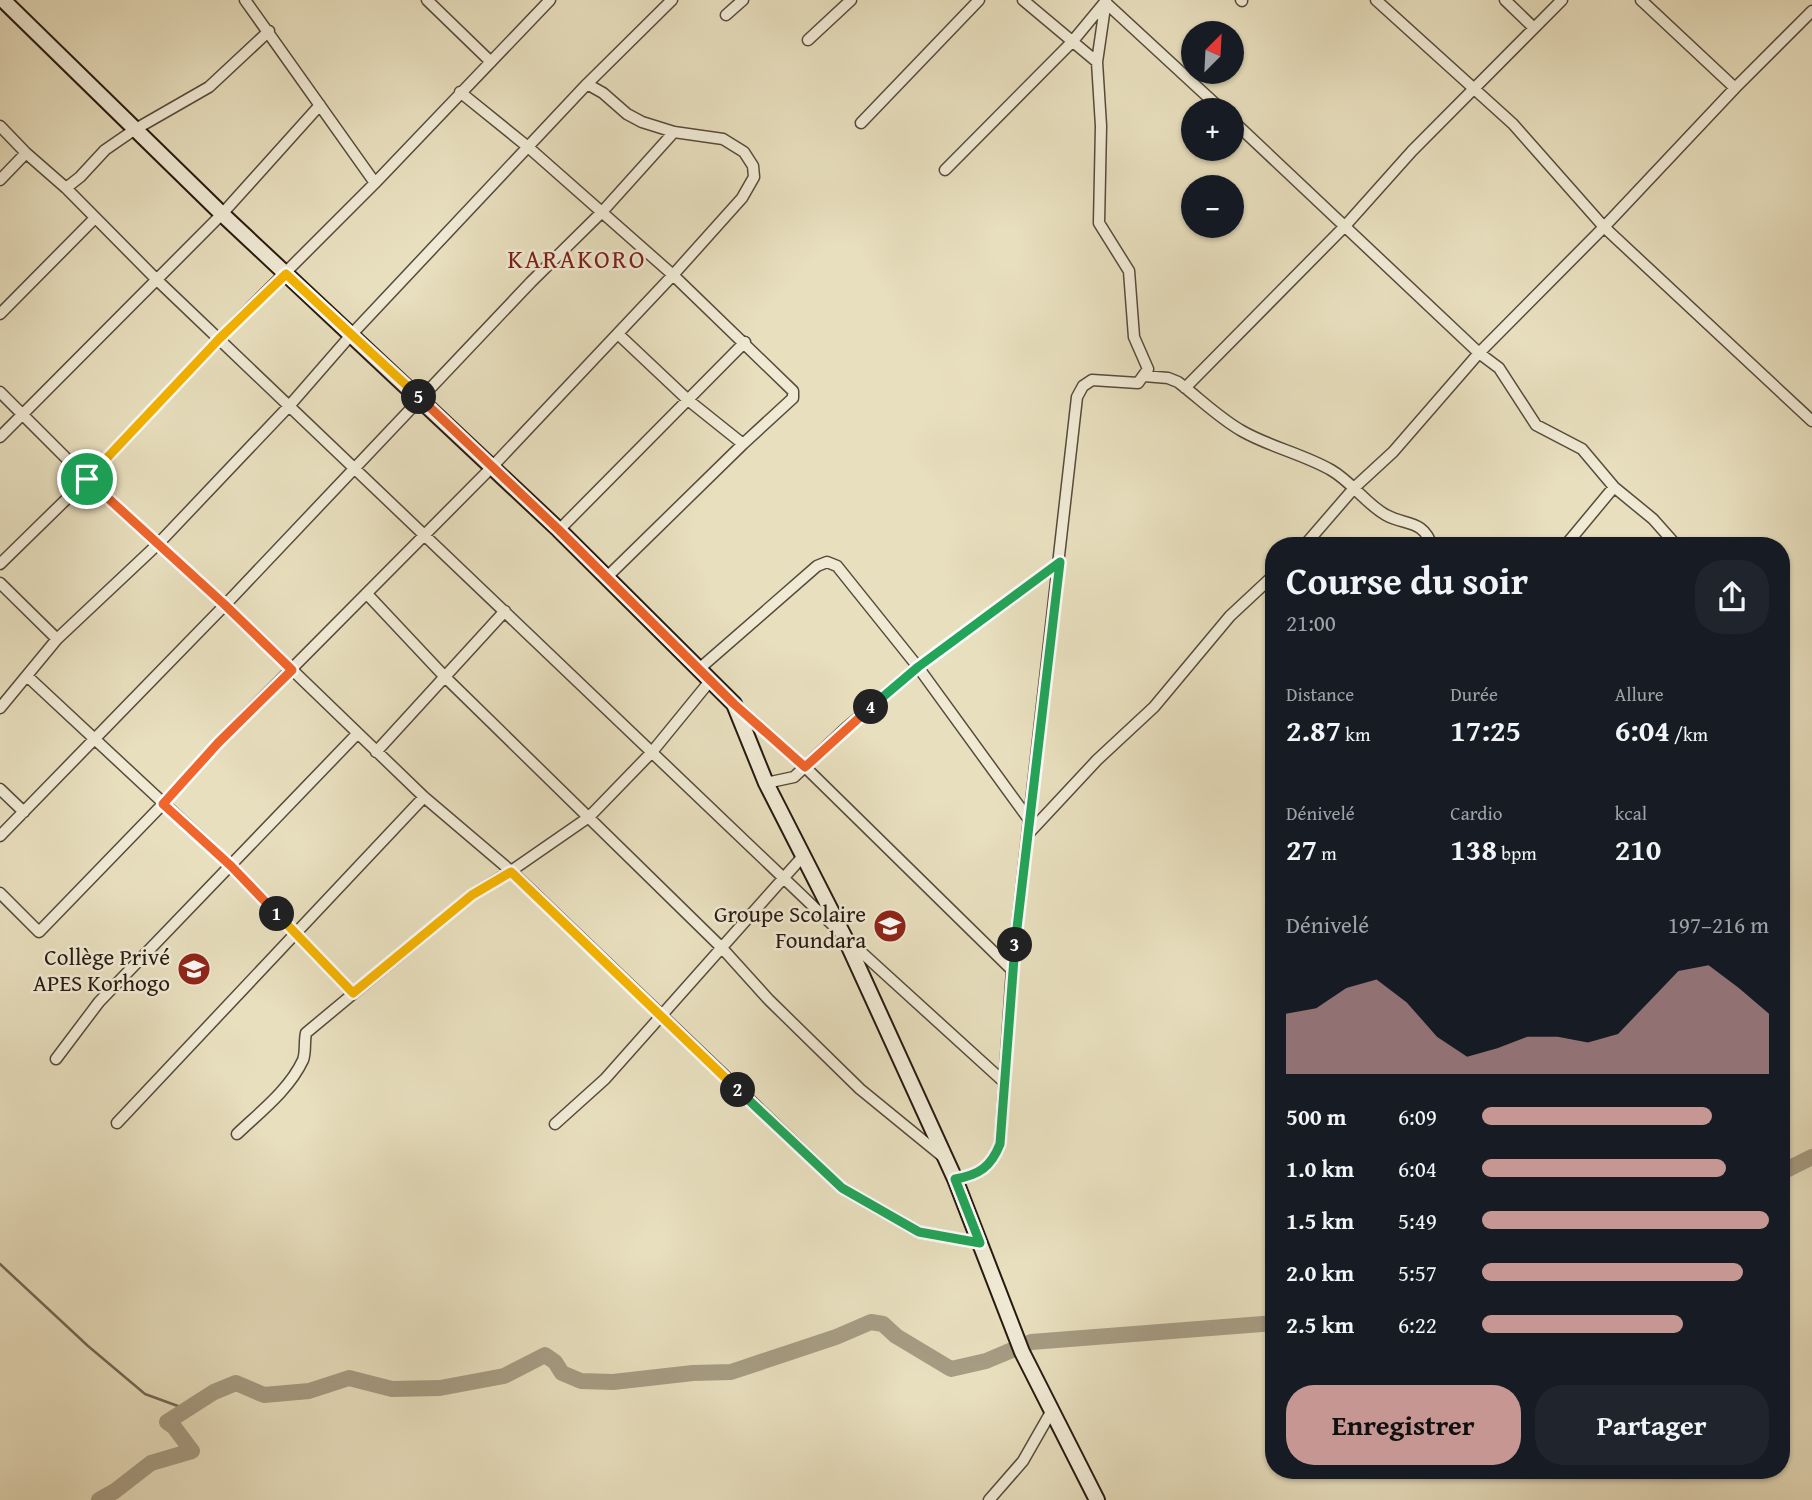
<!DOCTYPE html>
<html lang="fr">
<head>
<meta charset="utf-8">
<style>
  body { margin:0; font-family:"Gentium Book Plus",serif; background:#20242c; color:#f1f3f6; height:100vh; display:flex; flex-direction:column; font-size:26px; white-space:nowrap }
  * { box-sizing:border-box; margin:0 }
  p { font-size:23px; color:#9ea1a6 }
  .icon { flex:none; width:38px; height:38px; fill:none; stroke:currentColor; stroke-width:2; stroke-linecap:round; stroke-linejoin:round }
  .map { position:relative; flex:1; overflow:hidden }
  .side { position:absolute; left:1265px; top:537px; width:525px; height:942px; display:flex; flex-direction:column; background:#171b24; border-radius:28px; box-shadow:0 2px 5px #0004 }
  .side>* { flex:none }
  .needle { width:46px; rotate:24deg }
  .controls { position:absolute; left:1181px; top:21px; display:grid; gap:14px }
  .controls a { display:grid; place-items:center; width:63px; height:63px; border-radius:50%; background:#171b24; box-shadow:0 2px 5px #0004; font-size:35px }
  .pin { position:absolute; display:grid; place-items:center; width:60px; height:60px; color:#fff; margin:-30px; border:4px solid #fff; border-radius:50%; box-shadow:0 2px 7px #0007 }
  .km { position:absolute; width:35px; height:35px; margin:-18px; border-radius:50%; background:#222; color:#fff; font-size:19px; line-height:35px; text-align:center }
  .round { display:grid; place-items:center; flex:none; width:74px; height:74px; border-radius:28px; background:#20242c }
  .overview { display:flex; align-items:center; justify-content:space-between; height:119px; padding:0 21px }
  h1 { font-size:38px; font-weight:700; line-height:52px }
  .stats { display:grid; grid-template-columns:repeat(3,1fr); gap:10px; height:119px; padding:7px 21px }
  .stats div { display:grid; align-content:center }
  .stats b { font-size:30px; font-weight:700 }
  .stats small { font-size:19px; font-weight:400 }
  .stats p { font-size:19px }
  .chart { height:196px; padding:14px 21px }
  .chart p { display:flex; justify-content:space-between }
  .chart svg { width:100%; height:126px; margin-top:7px; fill:#c59692; opacity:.7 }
  .action { display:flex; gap:14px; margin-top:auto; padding:14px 21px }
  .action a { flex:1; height:80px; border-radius:28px; background:#c59692; color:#111; font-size:28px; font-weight:700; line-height:80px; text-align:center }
  .action a+a { background:#20242c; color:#f1f3f6 }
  ul { padding:0 21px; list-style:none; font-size:23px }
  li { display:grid; grid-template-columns:112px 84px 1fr; align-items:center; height:52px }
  li i { height:18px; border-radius:9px; background:#c59692 }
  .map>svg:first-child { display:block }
</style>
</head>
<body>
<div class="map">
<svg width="1812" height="1500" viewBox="0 0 1812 1500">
  <rect width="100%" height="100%" fill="#e8dfbe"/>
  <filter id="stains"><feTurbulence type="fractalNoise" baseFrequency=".00286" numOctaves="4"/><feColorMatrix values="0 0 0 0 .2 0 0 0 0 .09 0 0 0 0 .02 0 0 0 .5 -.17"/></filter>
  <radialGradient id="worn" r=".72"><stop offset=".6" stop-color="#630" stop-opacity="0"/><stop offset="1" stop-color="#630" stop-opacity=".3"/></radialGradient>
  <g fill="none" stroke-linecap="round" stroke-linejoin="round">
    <!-- stream -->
    <path stroke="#736855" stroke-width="2.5" d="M0 1264 88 1346 145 1394 186 1409"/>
    <!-- river -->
    <path stroke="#a69c83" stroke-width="16" d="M1782 1172 1812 1157
      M99 1500 115 1491 151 1463 192 1451 174 1427 167 1422 214 1392 236 1383 264 1395 309 1391 349 1378 392 1389 440 1388 504 1376 545 1355 555 1362 562 1373 581 1381 613 1382 693 1373 731 1372 836 1337 871 1322 883 1324 896 1336 951 1369 986 1361 1031 1342 1274 1323"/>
    <defs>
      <path id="street" d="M245 0 375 183
        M427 0 491 62
        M1023 0 1097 62
        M1241 0 1242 1
        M1376 0 1513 124 1604 227 1812 421
        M1505 0 1534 28
        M1641 0 1735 88
        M726 15 743 0
        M808 40 851 0
        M460 92 528 147 673 275 793 391V398L743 444 607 577
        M1232 120 1479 353 1499 368 1536 425 1582 449 1614 487 1653 519 1677 546
        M861 123 979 0
        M0 126 26 153 66 188 157 280 838 930
        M945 170 1072 42 1105 2 1222 110
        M0 180 26 153
        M66 188 80 177 105 150 134 130 209 87 269 31
        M0 314 95 218
        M618 334 688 400 743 444
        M1144 376 1168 378 1178 382C1199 398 1219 418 1242 431 1270 447 1303 454 1331 470 1352 482 1366 504 1386 515 1406 526 1423 519 1432 546
        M1185 388 1345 226 1412 151 1562 0
        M0 392 87 479 225 605 424 797 511 871 842 1188 919 1232 980 1243
        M0 437 222 214 320 105
        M559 530 745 342
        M1304 546 1355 487 1393 452 1479 353 1604 227 1735 88 1812 11
        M1565 546 1614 487
        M0 564 87 479 219 339 375 183 550 0
        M0 583 57 639
        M367 594 445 677 722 948 769 1000 860 1089 942 1156
        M699 669 817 566 827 562 837 566 918 667 1030 821
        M27 676 231 866 353 993
        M737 706 805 767 1012 970
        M0 708 57 639 158 544 290 405 351 335 587 84 672 0
        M376 752 505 611
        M766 783 794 777 846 728 918 667 1060 562
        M0 789 24 812
        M1028 834 1097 760 1154 707 1230 616 1274 575
        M0 836 225 605 531 282 602 212 674 132
        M0 893 39 932 163 804 218 743 491 468 673 275 742 198 754 177 753 166 744 152 723 139 674 132 642 122 627 114 603 93 587 84
        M849 941 1004 1082
        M56 1059 99 1002 357 734
        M117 1123 424 797
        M555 1124 605 1079 804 855
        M237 1134C260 1112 289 1090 303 1060 306 1052 304 1042 306 1033L472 895 511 871 589 817 652 752 710 681
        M955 1179C979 1175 991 1167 1000 1144L1012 970 1077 397 1083 386 1092 380 1138 383 1148 369 1134 337 1129 271 1099 223 1101 126 1097 62 1106 0
        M989 1500 1023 1461 1051 1412"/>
      <path id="secondary" d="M3 0 222 214 559 530 734 704 766 783 845 938 955 1179 1022 1352 1097 1500"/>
    </defs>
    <!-- street casing -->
    <use href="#street" stroke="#564b3c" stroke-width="13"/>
    <!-- secondary casing -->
    <use href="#secondary" stroke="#261a10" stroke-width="18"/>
    <!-- street -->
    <use href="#street" stroke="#f0ead5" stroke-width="10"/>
    <!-- secondary -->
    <use href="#secondary" stroke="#f0ead5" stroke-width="14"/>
  </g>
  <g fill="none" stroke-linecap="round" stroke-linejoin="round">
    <defs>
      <path id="split-1" d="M87 479 225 605 292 670 218 743 163 804 231 866 277 914"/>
      <path id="split-2" d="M277 914 353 993 472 895 511 872 738 1090"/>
      <path id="split-3" d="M738 1090 842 1188 919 1232 980 1243 955 1179C979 1175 991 1167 1000 1144L1015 945"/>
      <path id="split-4" d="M871 707 918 667 1060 562 1015 945"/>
      <path id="split-5" d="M419 397 559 530 734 704 805 767 871 707"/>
      <path id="split-6" d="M87 479 219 339 286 274 419 397"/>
    </defs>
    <!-- split-1 casing -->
    <use href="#split-1" stroke="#fff" stroke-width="14"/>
    <!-- split-2 casing -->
    <use href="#split-2" stroke="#fff" stroke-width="14"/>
    <!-- split-3 casing -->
    <use href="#split-3" stroke="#fff" stroke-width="14"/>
    <!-- split-4 casing -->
    <use href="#split-4" stroke="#fff" stroke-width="14"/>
    <!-- split-5 casing -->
    <use href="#split-5" stroke="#fff" stroke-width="14"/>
    <!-- split-6 casing -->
    <use href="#split-6" stroke="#fff" stroke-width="14"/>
    <!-- split-1 -->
    <use href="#split-1" stroke="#f0652b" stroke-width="9"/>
    <!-- split-2 -->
    <use href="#split-2" stroke="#f5b400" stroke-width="9"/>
    <!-- split-3 -->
    <use href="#split-3" stroke="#22a559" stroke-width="9"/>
    <!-- split-4 -->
    <use href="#split-4" stroke="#22a559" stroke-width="9"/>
    <!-- split-5 -->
    <use href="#split-5" stroke="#f0652b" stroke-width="9"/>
    <!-- split-6 -->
    <use href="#split-6" stroke="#f5b400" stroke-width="9"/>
  </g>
  <!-- icons -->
  <defs>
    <symbol id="school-disc" viewBox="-11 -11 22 22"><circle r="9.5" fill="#8f2418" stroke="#f0ead5"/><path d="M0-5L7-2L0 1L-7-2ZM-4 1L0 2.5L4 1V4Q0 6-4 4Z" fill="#fff"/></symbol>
  </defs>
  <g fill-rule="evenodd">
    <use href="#school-disc" x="871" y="907" width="38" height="38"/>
    <use href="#school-disc" x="175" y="950" width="38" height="38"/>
  </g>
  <g text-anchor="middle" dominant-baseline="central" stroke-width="5" stroke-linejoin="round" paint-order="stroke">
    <!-- poi labels -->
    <g font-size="23" fill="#261a10" stroke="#f0ead5" text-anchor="end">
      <text x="866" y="913">Groupe Scolaire<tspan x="866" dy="26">Foundara</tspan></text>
      <text x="170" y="956">Collège Privé<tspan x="170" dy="26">APES Korhogo</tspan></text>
    </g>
    <!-- quarter labels -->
    <g font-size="26" letter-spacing="2" fill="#7a1f14" stroke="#f0ead5">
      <text x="577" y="258">KARAKORO</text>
    </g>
  </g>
  <rect width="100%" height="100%" filter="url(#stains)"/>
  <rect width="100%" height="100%" fill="url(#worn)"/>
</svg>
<div class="controls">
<a><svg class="needle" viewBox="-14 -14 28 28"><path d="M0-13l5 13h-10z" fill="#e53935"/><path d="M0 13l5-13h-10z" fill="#9ea1a6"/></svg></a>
<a>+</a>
<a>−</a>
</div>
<div class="pin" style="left:87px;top:479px;background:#1e9e55"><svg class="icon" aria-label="arrive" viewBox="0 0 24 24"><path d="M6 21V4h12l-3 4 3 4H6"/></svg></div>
<b class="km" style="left:277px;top:914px">1</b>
<b class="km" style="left:738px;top:1090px">2</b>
<b class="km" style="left:1015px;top:945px">3</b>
<b class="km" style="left:871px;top:707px">4</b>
<b class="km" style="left:419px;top:397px">5</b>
<section class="side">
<div class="overview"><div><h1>Course du soir</h1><p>21:00</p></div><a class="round"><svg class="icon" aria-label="share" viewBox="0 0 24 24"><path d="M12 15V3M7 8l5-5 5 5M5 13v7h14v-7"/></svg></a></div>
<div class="stats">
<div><p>Distance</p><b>2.87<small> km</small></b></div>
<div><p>Durée</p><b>17:25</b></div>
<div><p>Allure</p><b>6:04<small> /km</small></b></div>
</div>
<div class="stats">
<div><p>Dénivelé</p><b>27<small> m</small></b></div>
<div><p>Cardio</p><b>138<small> bpm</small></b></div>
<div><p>kcal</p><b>210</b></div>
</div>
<div class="chart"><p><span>Dénivelé</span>197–216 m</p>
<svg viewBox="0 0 160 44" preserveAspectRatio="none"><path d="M0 44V23L10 21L20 14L30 11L40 19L50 31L60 38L70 35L80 31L90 31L100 33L110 30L120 19L130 8L140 6L150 14L160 23V44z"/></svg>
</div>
<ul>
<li><b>500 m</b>6:09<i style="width:80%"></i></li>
<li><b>1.0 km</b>6:04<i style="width:85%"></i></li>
<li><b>1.5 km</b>5:49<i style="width:100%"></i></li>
<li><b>2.0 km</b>5:57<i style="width:91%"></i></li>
<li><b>2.5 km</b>6:22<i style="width:70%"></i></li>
</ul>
<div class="action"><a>Enregistrer</a><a>Partager</a></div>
</section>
</div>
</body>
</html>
